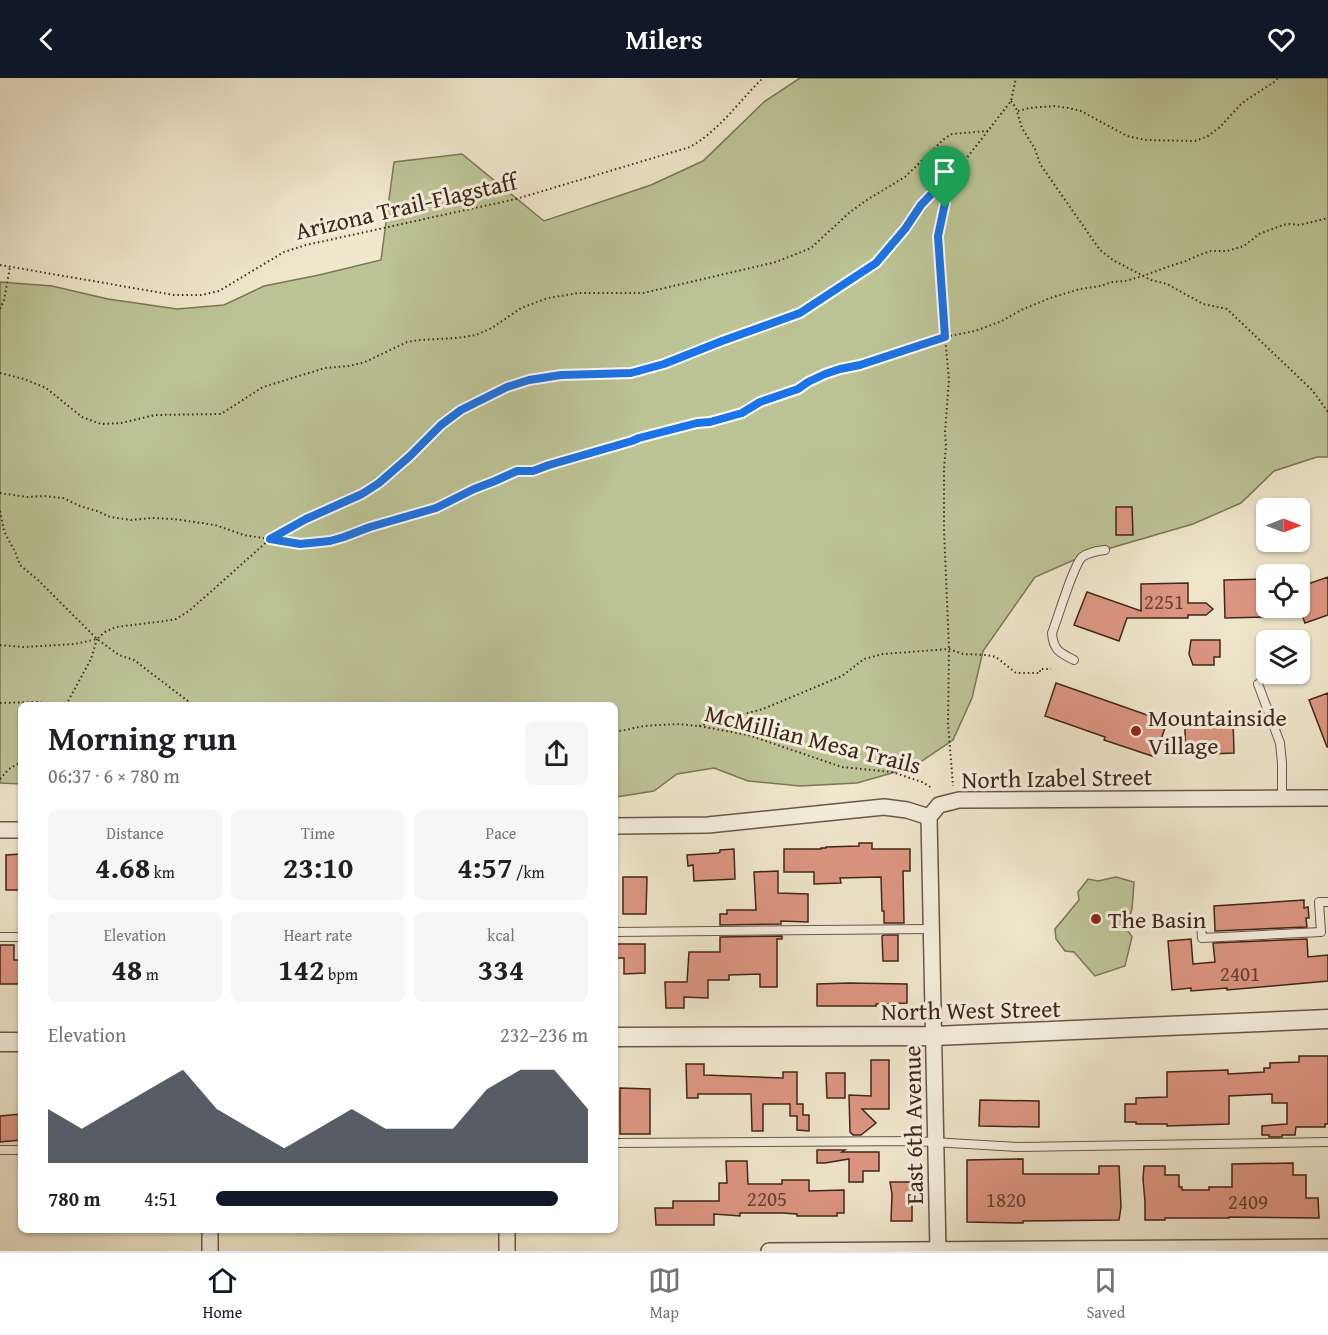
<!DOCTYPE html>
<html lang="en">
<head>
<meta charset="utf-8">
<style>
  body { margin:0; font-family:"Gentium Book Plus",serif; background:#f6f6f6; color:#202124; height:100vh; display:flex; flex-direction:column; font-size:22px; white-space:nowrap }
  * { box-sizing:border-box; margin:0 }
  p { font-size:20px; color:#757577 }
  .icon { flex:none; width:33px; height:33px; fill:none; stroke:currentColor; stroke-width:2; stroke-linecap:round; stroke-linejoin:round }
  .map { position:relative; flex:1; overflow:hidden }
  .side { position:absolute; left:18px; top:624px; width:600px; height:531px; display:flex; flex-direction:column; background:#fff; border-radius:9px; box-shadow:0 2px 4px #0004 }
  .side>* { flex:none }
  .needle { width:39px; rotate:90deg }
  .buttons { position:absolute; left:1256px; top:420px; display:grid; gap:12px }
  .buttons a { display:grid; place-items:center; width:54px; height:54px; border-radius:9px; background:#fff; box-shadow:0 2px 4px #0004; font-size:30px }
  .pin { position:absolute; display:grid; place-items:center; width:51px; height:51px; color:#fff; margin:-62px -26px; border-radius:50% 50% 50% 0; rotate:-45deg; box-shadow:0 0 6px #0007 }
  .pin .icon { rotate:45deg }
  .round { display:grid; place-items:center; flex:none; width:63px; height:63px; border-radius:9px; background:#f6f6f6 }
  .overview { display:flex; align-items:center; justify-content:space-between; height:102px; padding:0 30px }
  h1 { font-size:33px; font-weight:600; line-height:45px }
  .stats { display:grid; grid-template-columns:repeat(3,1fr); gap:9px; height:102px; padding:6px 30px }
  .stats div { display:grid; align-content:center; border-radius:9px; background:#f6f6f6; text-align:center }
  .stats b { font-size:30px; font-weight:600 }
  .stats small { font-size:16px; font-weight:400 }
  .stats p { font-size:16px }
  .chart { height:168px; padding:12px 30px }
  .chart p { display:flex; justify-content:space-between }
  .chart svg { width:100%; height:108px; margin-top:6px; fill:#111827; opacity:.7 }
  ul { padding:0 30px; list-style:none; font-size:20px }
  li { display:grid; grid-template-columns:96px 72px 1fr; align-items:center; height:45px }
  li i { height:15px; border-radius:8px; background:#111827 }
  header { display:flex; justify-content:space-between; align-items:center; height:78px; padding:0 30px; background:#111827; color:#fff; font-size:27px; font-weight:600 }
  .tab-bar { display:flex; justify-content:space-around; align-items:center; height:84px; border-top:2px solid #e0e0e0; background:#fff; font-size:16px; color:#757577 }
  .tab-bar a { display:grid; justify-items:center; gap:3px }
  .tab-bar .active { color:#111827 }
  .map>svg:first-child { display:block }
</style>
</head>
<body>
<header><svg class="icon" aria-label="back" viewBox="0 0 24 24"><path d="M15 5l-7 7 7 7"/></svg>Milers<svg class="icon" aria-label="heart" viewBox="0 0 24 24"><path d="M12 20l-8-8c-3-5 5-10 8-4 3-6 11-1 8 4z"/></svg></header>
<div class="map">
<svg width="1328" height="1173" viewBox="0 0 1328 1173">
  <rect width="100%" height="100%" fill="#f0e7cd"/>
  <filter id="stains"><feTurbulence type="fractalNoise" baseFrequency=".00333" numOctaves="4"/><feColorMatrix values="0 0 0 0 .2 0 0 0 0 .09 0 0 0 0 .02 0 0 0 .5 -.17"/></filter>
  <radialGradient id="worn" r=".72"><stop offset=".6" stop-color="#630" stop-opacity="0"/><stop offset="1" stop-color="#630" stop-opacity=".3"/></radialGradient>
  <!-- green -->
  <path fill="#bcc496" stroke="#7e7558" stroke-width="1.5" d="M800 0H1328V379H1317L1274 393 1241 425 1193 446 1083 478 1035 499 983 573 972 620 953 662 913 689 857 705 800 708 748 703 714 690 677 696 654 713 616 719H615V627H21V706L0 705V204L52 208 108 221 177 231 224 227 264 208 319 197 381 182 394 84 462 76 544 143 651 107 703 83 765 23Z
    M1116 799 1134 804 1132 831 1126 850 1132 859 1125 888 1095 898 1074 874 1065 873 1056 861 1055 851 1079 822 1078 814 1088 801 1098 803Z"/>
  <!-- building -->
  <path fill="#dd9682" stroke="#40261a" stroke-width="1.5" d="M1116 429H1132L1133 457H1116Z
    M1328 499V537L1305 545 1299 529V509Z
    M1266 501V539L1225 540 1224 502Z
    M1188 505V525H1206L1213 531 1206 537H1188V540H1127L1119 563 1074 547 1087 514 1141 533V506Z
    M1191 562H1220V579H1214V587H1193L1189 576Z
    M1056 605 1167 644 1155 679 1104 662 1105 659 1045 638Z
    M1328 615V669H1327L1309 622Z
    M1185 640H1233L1234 675 1185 677Z
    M859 765H872V771H910V793H903L904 845H884V833H882L881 799 840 800 841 805 814 806V794H784V771H821V770H826V769L859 768Z
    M734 771 735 801 694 803 693 787 688 788 687 777 718 775 720 774V772Z
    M21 776V812H6V777Z
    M778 793V815L808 816V844L781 843V846L720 847V836H727V832H756L754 794Z
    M623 799H647L646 836H623Z
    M1304 822V830L1308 829 1309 840H1306L1307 849 1215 853 1214 828Z
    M884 857H898V883H883L882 858Z
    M782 858V861H777V909H760V896L729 897V902H708V920L684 919V930H666L665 904H687L689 874H720V859Z
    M1191 861 1193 886 1215 884 1213 865 1307 861 1308 879 1328 877V903L1227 912V910L1191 913V910L1172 912 1168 863Z
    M615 866H645V895L624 896V880H615Z
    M0 867H14V882H21V906H0Z
    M849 905 907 906V925L876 926V928H817V906Z
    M1299 978H1328V1046H1325V1049H1296L1295 1057H1282V1059H1269V1057H1262V1048L1287 1046V1025H1272V1016L1229 1018V1046L1167 1048V1046H1136V1044H1125V1026H1136V1020L1167 1019V994L1228 992V996L1264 994V990H1270V985L1299 984Z
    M871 982H889V1031H862L876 1045 861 1057H853L850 1054 849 1017 871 1018Z
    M686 986H704V997L783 1000V994H797V1026H803V1037H809V1053L797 1052V1038H790V1026H763V1053H752L751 1016H698V1020H687Z
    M826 995H845V1020H827Z
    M620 1010 650 1011V1056H620Z
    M980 1022 1039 1023V1049L979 1048Z
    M21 1036V1062L0 1064V1038Z
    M817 1072H845L842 1074H879V1093H863V1104H849V1081L825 1085H817Z
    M1023 1081V1096H1099V1088H1119L1121 1129 1119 1142 1023 1143V1145L967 1144V1082Z
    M726 1083H747L748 1106H782V1102H809V1113L844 1112V1135H837V1138H797V1136L782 1135H740V1138L714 1136V1147H656L655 1130H673V1123H719V1105H727Z
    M1293 1085V1097H1306V1120H1318L1319 1140 1229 1139V1140H1165V1142H1145V1124L1143 1101 1144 1088H1165V1097H1179V1109H1182V1112H1209V1109H1232V1086Z
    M890 1104H918V1118H912V1143H891L892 1116Z"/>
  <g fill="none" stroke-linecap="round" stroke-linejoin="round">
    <defs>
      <path id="service" d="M1074 582C1060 575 1053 572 1052 555 1058 540 1073 488 1082 479 1089 474 1097 473 1105 472
        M1258 606 1280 665 1282 685V720
        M1166 847 1201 845 1202 860 1321 854 1319 824H1328
        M615 854 931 851
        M0 859H21
        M615 1065 915 1063 1020 1069 1328 1064
        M0 1072H21"/>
      <path id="minor" d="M929 739 938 1173
        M929 739 939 727 959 722 1328 720
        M615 748 708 747 884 729 907 732 929 739
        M0 752H21
        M210 1173V1152
        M507 1173V1152
        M769 1173 1328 1169"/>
      <path id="tertiary" d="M615 959 934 958 1328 941
        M0 964H21"/>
    </defs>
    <!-- service casing -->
    <use href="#service" stroke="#6c5647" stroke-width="10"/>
    <!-- minor casing -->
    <use href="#minor" stroke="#6c5647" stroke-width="18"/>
    <!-- tertiary casing -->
    <use href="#tertiary" stroke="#6c5647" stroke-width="21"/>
    <!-- path -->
    <path stroke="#40261a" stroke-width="2" stroke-dasharray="1.5 3" stroke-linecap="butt" d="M1011 23 1016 30 1022 50 1035 71 1040 86 1100 172 1113 182 1151 202 1167 206 1203 226 1227 231 1312 312 1328 334
      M1018 33 1029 30 1054 28 1068 30 1081 33 1127 58 1146 62 1195 63 1208 58 1220 49 1242 25 1274 4 1278 0
      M940 107 945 130 940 146 938 158 945 259 949 302 945 354 946 368 944 391V451L949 571 948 645 953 708
      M0 187 174 217H201L219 213 284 174 306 167 516 121 690 69C720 52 739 23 763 0
      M0 231 4 222 10 189
      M0 295 24 301 46 310 82 339 101 346 121 345 155 337 221 336 263 309 325 290 349 288 365 284 407 264 420 262 457 260 476 257 492 250 521 230 548 220 578 215H643L776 184 811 170 849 135 865 123 905 99 944 61 952 56 988 53
      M0 415 27 419 44 418 63 420 80 428 97 433 110 439 131 442 152 440 174 441 215 447 244 457 300 466 330 463 344 459 370 449 437 430 474 411 495 403 517 393H533L549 387 632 363 639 360 697 345 710 344 742 335 760 324 797 311 808 304 825 296 840 291 859 287 945 259 975 253 1002 243 1021 232 1050 220 1080 211 1101 208 1112 204 1125 203 1143 198 1167 189 1186 183 1199 177 1211 173H1227L1244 168 1259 156 1283 147 1290 146 1300 147 1328 140
      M0 433 4 453 16 476 20 487 38 502 97 561 119 577 134 582 193 627
      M0 567 23 569 75 566 97 561 105 554 116 549 165 543 176 541 189 533 270 461 306 441 362 415 379 405 410 378 441 347 461 332 491 316 507 309 529 302 561 297 631 295 664 286 722 263 800 235 839 210 876 185 905 151 921 127 966 81 1011 23 1016 0
      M0 625 36 624 64 627
      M66 627 91 581 97 561
      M699 648 763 631 842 598 864 581 883 576 949 571 963 576 987 577 996 579 1016 595H1040V591H1051
      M615 654 644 648 677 646 699 648 748 657 842 689 892 694 922 704 932 710
      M0 701 9 691 21 684"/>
    <!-- service -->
    <use href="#service" stroke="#f5efde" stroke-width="8"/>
    <!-- minor -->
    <use href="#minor" stroke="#f5efde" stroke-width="15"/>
    <!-- tertiary -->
    <use href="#tertiary" stroke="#f5efde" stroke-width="18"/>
  </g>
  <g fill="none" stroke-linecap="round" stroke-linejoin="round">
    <defs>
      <path id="route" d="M940 107 945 125 938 158 945 259 860 287 840 291 825 296 808 304 798 311 760 324 742 335 710 344 697 345 639 360 632 363 549 387 533 393H517L495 403 474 411 436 430 370 449 344 459 330 463 300 466 270 461 306 441 362 416 379 405 410 378 441 347 461 332 507 309 529 302 561 297 631 295 664 286 722 263 800 235 876 185 905 151 921 127Z"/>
    </defs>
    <!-- route casing -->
    <use href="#route" stroke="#fff" stroke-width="12"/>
    <!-- route -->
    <use href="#route" stroke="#1a73e8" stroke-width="8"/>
  </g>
  <!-- markers -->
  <g fill="#8f2418" stroke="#f5efde" stroke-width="2">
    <circle cx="1136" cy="653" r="6"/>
    <circle cx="1096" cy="841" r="6"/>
  </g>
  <g text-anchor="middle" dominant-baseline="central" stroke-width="6" stroke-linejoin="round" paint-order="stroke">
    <!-- number labels -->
    <g font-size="21" fill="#674234">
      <text x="1164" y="523">2251</text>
      <text x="1240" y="895">2401</text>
      <text x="767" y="1120">2205</text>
      <text x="1006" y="1121">1820</text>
      <text x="1248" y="1123">2409</text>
    </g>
    <!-- street labels -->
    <g font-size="24" fill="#40261a" stroke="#f5efde">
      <text transform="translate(406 128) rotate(-13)">Arizona Trail-Flagstaff</text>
      <text transform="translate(813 661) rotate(14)">McMillian Mesa Trails</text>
      <text transform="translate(1057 700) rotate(-1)">North Izabel Street</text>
      <text transform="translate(971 932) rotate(-1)">North West Street</text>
      <text transform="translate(913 1047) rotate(-91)">East 6th Avenue</text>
    </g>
    <!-- poi labels -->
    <g font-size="24" fill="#40261a" stroke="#f5efde" text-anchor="start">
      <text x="1148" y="639">Mountainside<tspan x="1148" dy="28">Village</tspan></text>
      <text x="1108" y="841">The Basin</text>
    </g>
  </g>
  <rect width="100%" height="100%" filter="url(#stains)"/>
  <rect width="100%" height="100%" fill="url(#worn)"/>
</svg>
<div class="buttons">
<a><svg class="needle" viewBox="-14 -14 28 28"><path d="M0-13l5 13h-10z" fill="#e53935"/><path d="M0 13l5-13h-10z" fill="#757577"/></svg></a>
<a><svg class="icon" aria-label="locate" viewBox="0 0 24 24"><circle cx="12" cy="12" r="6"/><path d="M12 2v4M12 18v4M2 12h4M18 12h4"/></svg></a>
<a><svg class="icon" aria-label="layers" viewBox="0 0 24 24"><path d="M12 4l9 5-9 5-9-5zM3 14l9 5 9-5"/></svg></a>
</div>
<div class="pin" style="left:945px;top:130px;background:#1e9e55"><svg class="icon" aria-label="arrive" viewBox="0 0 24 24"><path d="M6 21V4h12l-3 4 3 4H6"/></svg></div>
<section class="side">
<div class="overview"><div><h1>Morning run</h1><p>06:37 · 6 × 780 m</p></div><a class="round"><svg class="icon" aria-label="share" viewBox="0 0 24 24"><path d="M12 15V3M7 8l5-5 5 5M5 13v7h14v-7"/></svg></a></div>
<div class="stats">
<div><p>Distance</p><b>4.68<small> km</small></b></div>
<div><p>Time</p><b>23:10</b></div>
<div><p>Pace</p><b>4:57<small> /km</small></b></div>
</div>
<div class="stats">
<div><p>Elevation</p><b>48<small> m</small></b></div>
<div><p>Heart rate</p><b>142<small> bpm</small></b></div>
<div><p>kcal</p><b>334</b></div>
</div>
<div class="chart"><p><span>Elevation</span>232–236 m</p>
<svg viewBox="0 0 160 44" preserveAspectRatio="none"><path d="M0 44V22L10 30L20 22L30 14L40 6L50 22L60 30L70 38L80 30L90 22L100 30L110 30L120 30L130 14L140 6L150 6L160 22V44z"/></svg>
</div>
<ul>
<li><b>780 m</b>4:51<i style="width:92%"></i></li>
</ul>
</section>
</div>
<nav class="tab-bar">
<a class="active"><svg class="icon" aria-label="home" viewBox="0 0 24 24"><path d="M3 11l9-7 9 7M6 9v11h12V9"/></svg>Home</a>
<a><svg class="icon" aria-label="map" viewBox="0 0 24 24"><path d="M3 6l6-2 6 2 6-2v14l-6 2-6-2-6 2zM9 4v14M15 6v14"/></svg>Map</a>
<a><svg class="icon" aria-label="saved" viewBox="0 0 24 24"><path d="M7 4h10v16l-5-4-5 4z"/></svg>Saved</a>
</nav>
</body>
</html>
